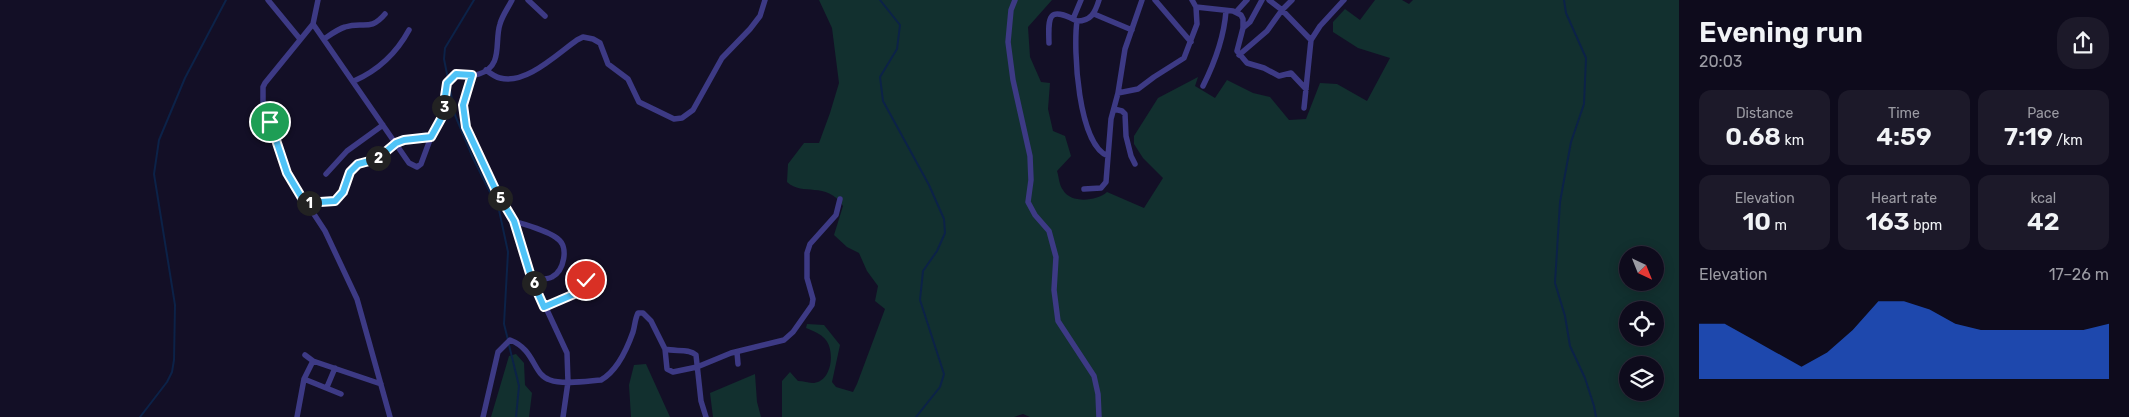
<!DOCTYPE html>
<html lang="en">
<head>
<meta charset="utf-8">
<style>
  body { margin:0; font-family:Rubik,sans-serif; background:#1c1929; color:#f1f3f6; height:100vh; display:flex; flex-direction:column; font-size:19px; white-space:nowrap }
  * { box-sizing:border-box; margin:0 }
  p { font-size:16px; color:#9b9ba3 }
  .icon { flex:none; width:28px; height:28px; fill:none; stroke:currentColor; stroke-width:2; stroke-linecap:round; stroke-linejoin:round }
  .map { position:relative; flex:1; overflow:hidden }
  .sheet { display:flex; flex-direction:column; background:#0e0b1c; width:450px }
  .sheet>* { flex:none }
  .needle { width:32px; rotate:137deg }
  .buttons { position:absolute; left:1619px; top:246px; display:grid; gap:10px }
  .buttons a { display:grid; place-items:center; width:45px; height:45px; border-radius:50%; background:#0e0b1c; box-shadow:0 2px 12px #0003,0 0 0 1px #2e2b3b; font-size:25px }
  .pin { position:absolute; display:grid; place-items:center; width:42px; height:42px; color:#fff; margin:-21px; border:2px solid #fff; border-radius:50%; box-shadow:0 1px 5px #0007 }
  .km { position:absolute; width:25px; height:25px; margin:-12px; border-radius:50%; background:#222; color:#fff; font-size:14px; line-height:25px; text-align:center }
  .round { display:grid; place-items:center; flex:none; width:52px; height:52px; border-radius:20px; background:#1c1929 }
  .headline { display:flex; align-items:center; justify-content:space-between; height:85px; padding:0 20px }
  h1 { font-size:28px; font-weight:600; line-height:38px }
  .figures { display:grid; grid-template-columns:repeat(3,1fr); gap:8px; height:85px; padding:5px 20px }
  .figures div { display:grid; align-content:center; border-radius:12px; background:#1c1929; text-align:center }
  .figures b { font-size:25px; font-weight:600 }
  .figures small { font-size:14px; font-weight:400 }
  .figures p { font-size:14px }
  .chart { height:140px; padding:10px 20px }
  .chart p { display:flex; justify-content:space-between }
  .chart svg { width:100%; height:90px; margin-top:5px; fill:#2563eb; opacity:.7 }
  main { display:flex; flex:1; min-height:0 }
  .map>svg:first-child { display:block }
</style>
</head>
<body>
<main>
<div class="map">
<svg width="1679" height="417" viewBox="0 0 1679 417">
  <rect width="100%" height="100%" fill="#130f26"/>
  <!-- green -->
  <path fill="#12302f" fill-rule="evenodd" d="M819 0H1052L1028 27 1030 57 1041 82 1050 83 1048 109 1053 131 1065 136 1071 156 1057 171C1059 177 1059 185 1063 190 1071 204 1097 201 1107 192L1144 208 1163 178 1143 158 1134 144V136L1158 98 1198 77 1195 86 1215 98 1227 80 1253 93 1270 97 1289 120 1306 119 1320 83 1337 84 1367 101 1390 58 1358 48 1333 32V22L1345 9 1360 20 1375 0H1402L1409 4 1413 0H1679V417H1030L1023 414 1014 417H782V381L790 372 798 381C803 381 809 383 814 383 833 381 836 347 823 337 819 333 811 330 806 328L807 324 824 325 840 345 832 382 836 387 853 392 857 384 885 309 875 301 878 286 867 271 859 253 847 247 834 235 843 206C826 180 803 197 787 182L788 164 804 143H819L830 113 839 83 832 28ZM1628 255H1655V282H1628ZM1628 310H1655V338H1628ZM1628 365H1655V392H1628Z
    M516 354 524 363 525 385 532 393 529 417H491L509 356Z
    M646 364 670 417H631L629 385 634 365Z
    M755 374 757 402 761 417H713L710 393Z"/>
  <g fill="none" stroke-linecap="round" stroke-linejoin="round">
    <!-- stream -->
    <path stroke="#0c2248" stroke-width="2" d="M880 0 900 25 897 49 880 77 883 101 929 185 944 219 945 233 937 251 923 271 920 300 944 374 940 387 916 417
      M1564 0 1566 13 1586 58 1584 104 1571 142 1560 202 1555 283 1565 316 1570 346 1585 378 1594 406 1596 417
      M448 79 444 59 445 48 474 0
      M449 84 455 115 473 158 499 210 508 252 504 324 508 340
      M509 345 519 386 516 417
      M140 417 167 382 172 372 174 360 175 305 154 174 159 140 185 78 226 0"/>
    <!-- street -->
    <path stroke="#3d3a85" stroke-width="5.5" d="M268 0 300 39
      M318 0 313 24 265 83 263 87V102L287 173 325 231 357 299 390 417
      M528 0 545 16
      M1015 0 1011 10 1008 42 1013 80 1030 156 1031 180 1028 202 1035 215 1049 231 1056 257 1054 290 1058 321 1094 376 1098 394 1099 417
      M1099 0C1095 13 1091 21 1077 21 1073 49 1078 145 1108 156
      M1155 0 1191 42
      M1192 0 1196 7 1233 11 1241 15 1243 19V28L1237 51 1247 63 1264 68 1279 76 1291 73 1306 89
      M1269 0 1282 10 1311 40
      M1236 12 1247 0
      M1094 14 1132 30
      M1073 19 1081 0
      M313 24 409 163 417 167 421 164 431 137 442 117 447 83 456 74C463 74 471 77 479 74 504 66 494 42 500 24 502 16 508 8 512 0
      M1243 28 1250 22 1262 0
      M324 39C330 35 338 29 345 27 363 21 370 32 385 14
      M1049 43C1048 16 1048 6 1077 21
      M1239 55 1267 31 1282 10 1292 0
      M486 70C490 73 495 77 500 78 526 85 557 54 577 40L583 37 593 39 600 43 608 64 628 79 639 102 674 119 682 118 693 110 722 58 750 29 760 16 765 0
      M472 75 463 105 466 127 496 191 514 221 533 280 567 353 568 382 563 417
      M354 81C379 70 396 54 409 30
      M1203 86C1215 62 1224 38 1226 11
      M1118 93 1138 89 1154 77 1184 58 1197 24 1196 7
      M1304 108 1311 40 1320 26 1344 0
      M1114 109 1122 111 1125 114 1126 136 1131 156 1135 164
      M326 174 347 151 383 125
      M1084 189 1101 188 1106 182 1111 119 1118 93 1125 49 1142 0
      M305 203 335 201 343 191 350 172 358 164 377 159 396 143 405 140 431 137
      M514 221C528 226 547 230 558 239 569 247 564 271 552 277 547 280 538 279 533 280
      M544 307C565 298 594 294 585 264
      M665 349 667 369 673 372 697 367 731 353 784 340 793 332 812 305 813 299 807 278V253L810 244 836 215 840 199
      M737 352 738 364
      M305 355 313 361
      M304 379 341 394
      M327 387 335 368
      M297 417 304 379 313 361 381 384
      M483 417 498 352 510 340C536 350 532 374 550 380 563 385 588 381 601 380 617 371 627 349 633 332 635 325 635 319 638 313H643L651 321 665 349C675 352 689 348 696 355L701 401 706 417"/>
  </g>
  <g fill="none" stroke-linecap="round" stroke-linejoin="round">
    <defs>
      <path id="route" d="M270 122 287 173 305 203 335 201 343 192 350 172 358 164 377 159 396 143 404 140 431 137 442 117 447 83 456 74 472 75 463 105 466 127 496 191 514 221 532 280 544 307 579 292 586 280"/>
    </defs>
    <!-- route casing -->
    <use href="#route" stroke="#fff" stroke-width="10"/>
    <!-- route -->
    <use href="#route" stroke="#4fc3f7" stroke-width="6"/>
  </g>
</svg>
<div class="buttons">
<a><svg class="needle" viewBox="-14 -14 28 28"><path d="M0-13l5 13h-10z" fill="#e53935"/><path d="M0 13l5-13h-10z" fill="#9b9ba3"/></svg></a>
<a><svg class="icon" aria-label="locate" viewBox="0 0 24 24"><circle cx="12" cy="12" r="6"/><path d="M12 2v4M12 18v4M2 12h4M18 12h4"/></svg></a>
<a><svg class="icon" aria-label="layers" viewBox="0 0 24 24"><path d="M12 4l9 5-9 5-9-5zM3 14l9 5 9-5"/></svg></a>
</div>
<div class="pin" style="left:270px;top:122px;background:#1e9e55"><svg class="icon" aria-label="arrive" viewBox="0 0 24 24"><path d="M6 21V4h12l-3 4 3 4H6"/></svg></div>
<div class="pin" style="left:586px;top:280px;background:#d93025"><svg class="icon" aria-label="check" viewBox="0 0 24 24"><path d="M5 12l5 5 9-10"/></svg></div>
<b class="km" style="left:309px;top:203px">1</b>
<b class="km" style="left:378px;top:158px">2</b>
<b class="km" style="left:444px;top:107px">3</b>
<b class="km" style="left:500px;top:198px">5</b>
<b class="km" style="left:534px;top:283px">6</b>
</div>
<section class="sheet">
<div class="headline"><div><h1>Evening run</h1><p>20:03</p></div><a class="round"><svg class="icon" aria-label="share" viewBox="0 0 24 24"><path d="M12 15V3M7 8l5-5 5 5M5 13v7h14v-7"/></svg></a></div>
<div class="figures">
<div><p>Distance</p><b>0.68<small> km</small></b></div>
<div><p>Time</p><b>4:59</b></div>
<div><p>Pace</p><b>7:19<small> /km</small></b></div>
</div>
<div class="figures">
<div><p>Elevation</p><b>10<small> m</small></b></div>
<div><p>Heart rate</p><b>163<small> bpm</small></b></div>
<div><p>kcal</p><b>42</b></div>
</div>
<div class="chart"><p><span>Elevation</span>17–26 m</p>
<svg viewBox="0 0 160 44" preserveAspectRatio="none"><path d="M0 44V17L10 17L20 24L30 31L40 38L50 31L60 20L70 6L80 6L90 10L100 17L110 20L120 20L130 20L140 20L150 20L160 17V44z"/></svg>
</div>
</section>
</main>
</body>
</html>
